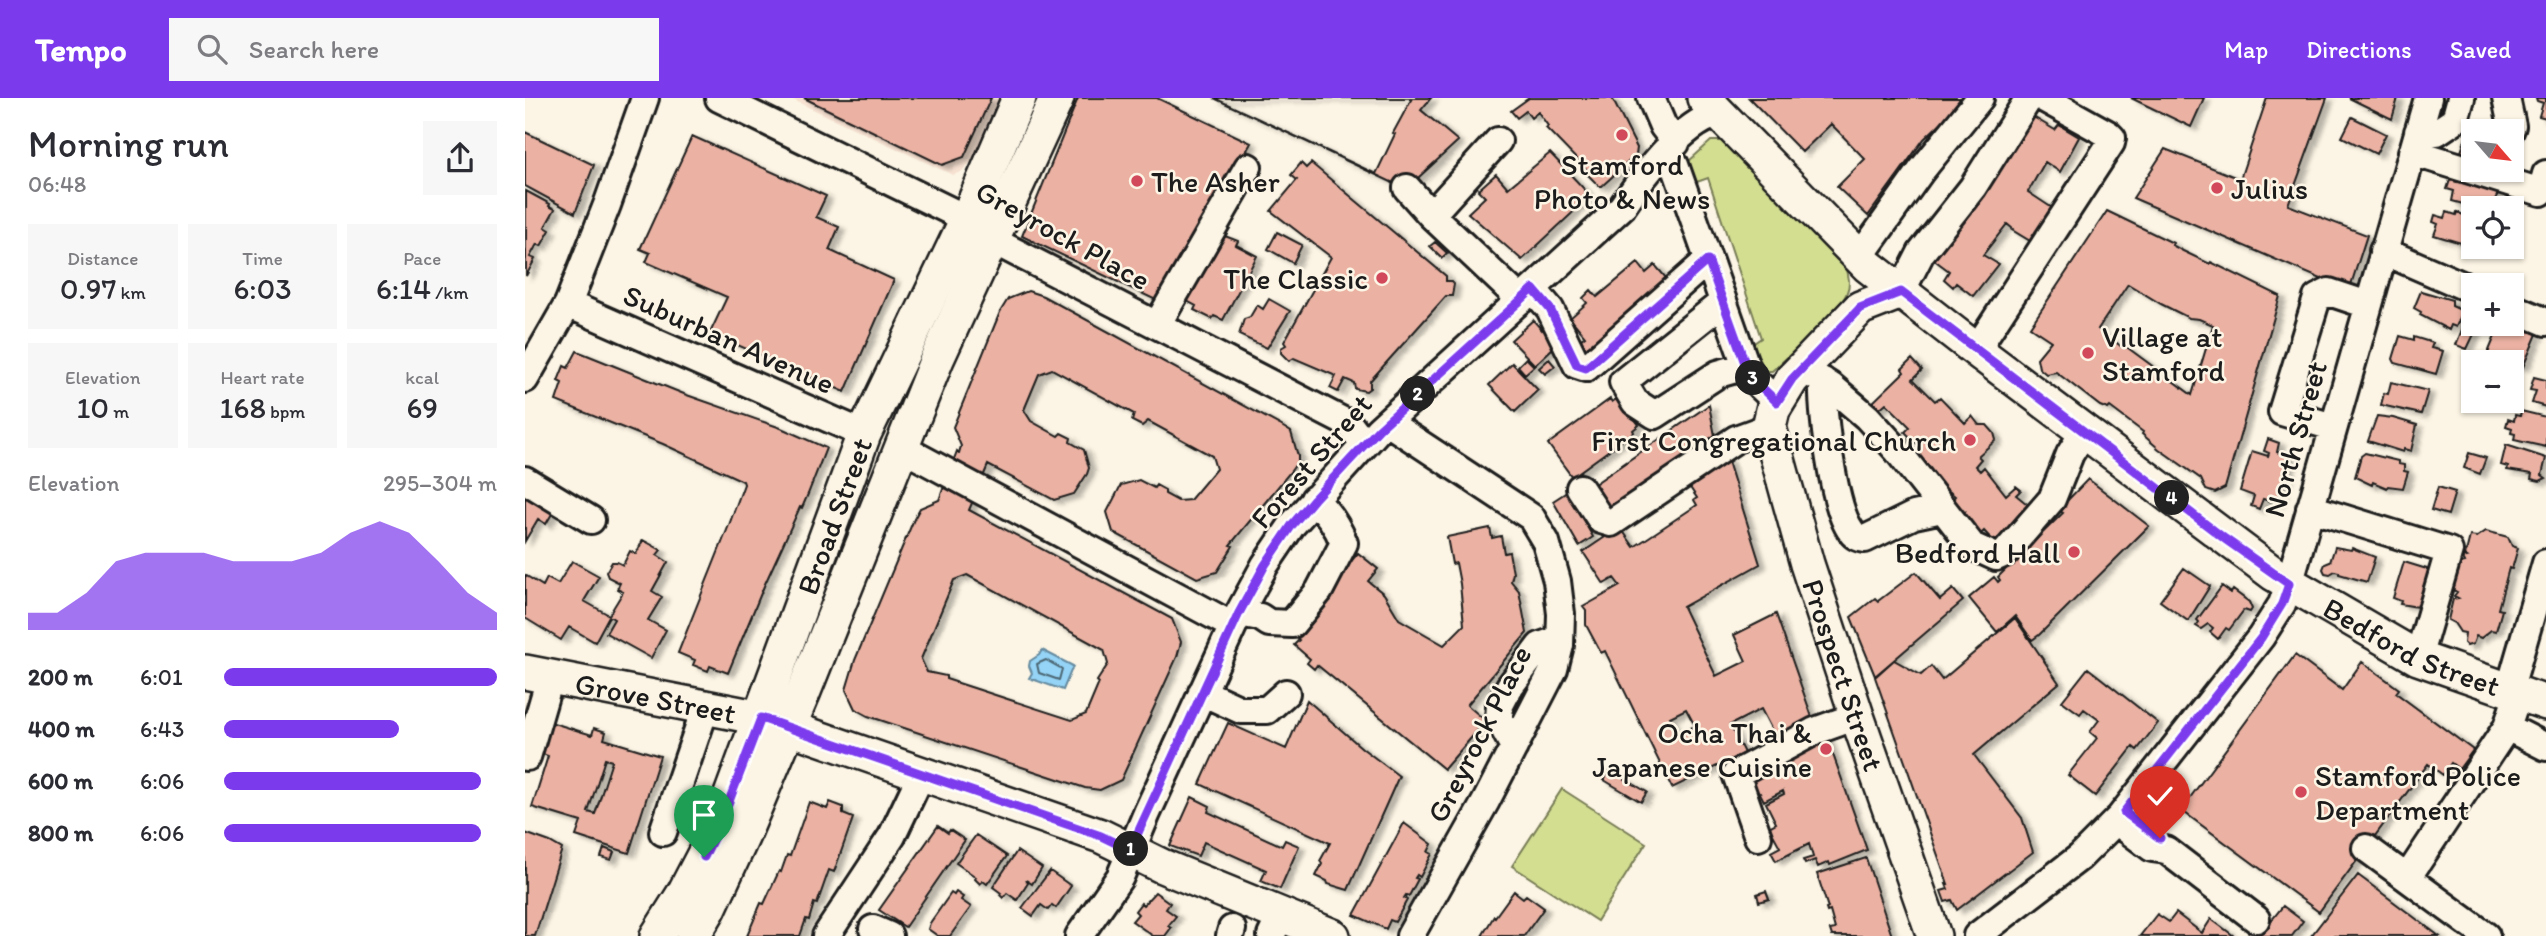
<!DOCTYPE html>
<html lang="en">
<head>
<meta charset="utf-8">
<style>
  body { margin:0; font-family:Itim,sans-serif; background:#f7f7f7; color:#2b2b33; height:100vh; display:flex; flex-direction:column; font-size:26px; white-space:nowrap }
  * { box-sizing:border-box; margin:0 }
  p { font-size:23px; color:#7c7c81 }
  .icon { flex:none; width:38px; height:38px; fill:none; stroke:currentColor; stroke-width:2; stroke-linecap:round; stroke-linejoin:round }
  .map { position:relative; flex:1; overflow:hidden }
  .panel { display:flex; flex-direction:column; background:#fff; width:525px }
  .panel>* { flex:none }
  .needle { width:46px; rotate:118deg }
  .tools { position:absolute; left:1936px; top:21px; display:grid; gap:14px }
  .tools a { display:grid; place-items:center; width:63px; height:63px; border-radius:0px; background:#fff; box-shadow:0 2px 5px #0004; font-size:35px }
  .pin { position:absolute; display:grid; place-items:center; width:60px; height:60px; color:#fff; margin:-72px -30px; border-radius:50% 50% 50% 0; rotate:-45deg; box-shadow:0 0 7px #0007 }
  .pin .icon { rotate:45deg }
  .km { position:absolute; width:35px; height:35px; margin:-18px; border-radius:50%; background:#222; color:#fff; font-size:19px; line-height:35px; text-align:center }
  .round { display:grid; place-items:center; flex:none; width:74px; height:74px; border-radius:0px; background:#f7f7f7 }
  .head { display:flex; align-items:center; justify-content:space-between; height:119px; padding:0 28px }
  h1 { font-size:38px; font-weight:600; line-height:52px }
  .figures { display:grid; grid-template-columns:repeat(3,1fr); gap:10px; height:119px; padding:7px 28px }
  .figures div { display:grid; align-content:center; border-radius:0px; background:#f7f7f7; text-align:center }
  .figures b { font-size:30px; font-weight:600 }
  .figures small { font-size:19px; font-weight:400 }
  .figures p { font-size:19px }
  .chart { height:196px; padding:14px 28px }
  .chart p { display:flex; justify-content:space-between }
  .chart svg { width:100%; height:126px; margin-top:7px; fill:#7c3aed; opacity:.7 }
  ul { padding:0 28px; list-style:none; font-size:23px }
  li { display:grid; grid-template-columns:112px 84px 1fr; align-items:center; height:52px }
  li i { height:18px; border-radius:9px; background:#7c3aed }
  header { display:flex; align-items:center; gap:42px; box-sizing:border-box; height:98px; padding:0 35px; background:#7c3aed; color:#fff }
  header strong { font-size:33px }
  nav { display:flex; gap:38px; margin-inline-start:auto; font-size:24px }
  .search { width:490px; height:63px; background:#f7f7f7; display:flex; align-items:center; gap:18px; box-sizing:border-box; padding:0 24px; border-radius:0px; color:#7c7c81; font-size:26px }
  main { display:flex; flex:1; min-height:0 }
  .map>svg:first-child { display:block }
</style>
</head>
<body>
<header>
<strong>Tempo</strong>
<div class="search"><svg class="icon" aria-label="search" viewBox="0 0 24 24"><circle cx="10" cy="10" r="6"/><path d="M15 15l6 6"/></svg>Search here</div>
<nav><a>Map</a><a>Directions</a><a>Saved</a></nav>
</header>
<main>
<section class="panel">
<div class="head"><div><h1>Morning run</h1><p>06:48</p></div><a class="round"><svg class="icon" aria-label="share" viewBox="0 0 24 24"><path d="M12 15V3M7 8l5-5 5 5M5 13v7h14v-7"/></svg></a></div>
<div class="figures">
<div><p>Distance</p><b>0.97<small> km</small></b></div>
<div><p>Time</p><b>6:03</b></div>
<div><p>Pace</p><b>6:14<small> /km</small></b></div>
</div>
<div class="figures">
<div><p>Elevation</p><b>10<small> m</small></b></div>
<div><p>Heart rate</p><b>168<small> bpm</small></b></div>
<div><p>kcal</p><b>69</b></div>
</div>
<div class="chart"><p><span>Elevation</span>295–304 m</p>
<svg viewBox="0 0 160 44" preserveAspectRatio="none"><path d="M0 44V38L10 38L20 31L30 20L40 17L50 17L60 17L70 20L80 20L90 20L100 17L110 10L120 6L130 10L140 20L150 31L160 38V44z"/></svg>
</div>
<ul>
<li><b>200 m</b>6:01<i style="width:100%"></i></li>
<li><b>400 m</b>6:43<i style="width:64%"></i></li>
<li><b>600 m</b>6:06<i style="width:94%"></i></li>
<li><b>800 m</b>6:06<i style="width:94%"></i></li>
</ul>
</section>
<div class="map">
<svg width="2021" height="838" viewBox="0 0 2021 838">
  <defs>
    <filter id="shadow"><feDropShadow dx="6" dy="3.5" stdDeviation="2" flood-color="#0004"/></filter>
  </defs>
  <rect width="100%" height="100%" fill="#fcf5e5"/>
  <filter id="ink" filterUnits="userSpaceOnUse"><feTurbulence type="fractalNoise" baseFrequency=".0143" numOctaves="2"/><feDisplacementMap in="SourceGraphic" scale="14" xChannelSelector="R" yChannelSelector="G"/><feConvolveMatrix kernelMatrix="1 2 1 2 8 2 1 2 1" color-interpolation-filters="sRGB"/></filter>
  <g filter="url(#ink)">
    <!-- built -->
    <path fill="#f7e1d1" d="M264 0H475L446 64 436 74 428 77Z"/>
    <!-- green -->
    <path fill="#d3de91" stroke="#787d56" stroke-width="2" d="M1186 43H1200L1321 167C1323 177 1326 185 1322 194 1314 216 1266 255 1247 273H1239L1231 267 1226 247 1236 240 1183 80 1169 85 1161 74 1164 63Z
      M1037 691 1121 745 1072 823 987 768Z"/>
    <!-- water -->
    <path fill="#95d4f6" stroke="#658a9f" stroke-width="2" d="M517 552 548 568 538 592 504 580 507 575 504 568 505 563 514 557Z"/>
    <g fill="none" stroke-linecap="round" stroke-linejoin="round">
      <!-- shore -->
      <path stroke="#4c6673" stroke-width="2" d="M521 562 537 571 534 582 514 575 512 566Z"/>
    </g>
    <!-- building -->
    <path fill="#ebb2a3" stroke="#1c1c1c" stroke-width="2" fill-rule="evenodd" filter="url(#shadow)" d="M279 0H466L439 59 417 67Z
      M553 0H632L726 45 637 205 497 138Z
      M689 0H887L868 35 870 36 851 76Z
      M689 0H906L896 12 933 43 881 91Z
      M1004 0H1087L1112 50 1111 57 1077 88H1074L1059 73 1061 71 1021 30 1023 28 1013 14 1006 20 1001 13 992 20 986 13Z
      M1224 0H1438L1440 2 1399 41 1343 118 1312 89 1340 61 1306 26 1277 54Z
      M1606 0H1679L1666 29Z
      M1742 0H1802L1763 107 1842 137 1824 193 1608 100 1640 51 1715 81Z
      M1824 0H1873L1867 21Z
      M2011 0H2021V20L2014 18 2018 5 2012 3Z
      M1505 17 1530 32 1534 27 1554 39 1535 74 1520 64 1503 94 1544 121 1523 154 1487 132 1488 131 1482 126 1458 157 1473 166 1448 198 1431 185 1428 189 1419 181 1424 173 1408 161Z
      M1827 19 1861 36 1851 56 1817 39Z
      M0 34 69 67 50 115 0 88Z
      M1942 36 1948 38V67L1933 63Z
      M167 38 301 98 291 119 314 129 304 152 369 182 320 294 185 235 202 199 121 164 125 155 115 151Z
      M1025 55 1062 94 1058 105 997 162 943 115 960 99 953 92 971 76 983 90Z
      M776 65 781 70 786 65 921 178V183H926L929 186 927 198H921L845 283V290L841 293 830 291 829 285 820 281 813 294 805 290 811 278 769 260 764 263 756 255V250L761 247 759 244 806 159 746 113 772 82 766 77Z
      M1935 75 1974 93 1967 109 1955 106 1953 110 1927 103 1929 93 1922 91 1925 82 1932 84Z
      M1 93 25 106 24 108 30 111 20 129 25 132 16 148 12 146 5 159 10 161 1 178Z
      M1582 113 1648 145 1647 147 1658 153 1685 166 1686 164 1755 198 1700 390 1690 395 1681 392 1676 381 1634 351 1617 336 1618 334 1585 309 1583 311 1575 308 1531 274 1521 276 1514 270 1512 260 1526 243 1505 229ZM1603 186 1636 206 1664 220 1674 221 1688 227 1667 297 1603 250 1599 247 1597 249 1573 231Z
      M1922 114 1931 117 1932 114 1947 121 1948 132 1943 147 1909 137 1913 126 1908 124 1910 117 1920 120Z
      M752 134 777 147 768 165 743 151Z
      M700 138 713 143 711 147 732 158 698 222 689 218 687 221 669 212 671 208 662 203Z
      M910 144 922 155 917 160 905 148Z
      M1113 165 1121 175 1130 167 1142 181 1133 188 1141 197 1061 265 1047 248 1060 238 1045 220 1062 205 1058 200 1066 192 1072 199Z
      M503 193 518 198 755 327 766 334 773 358V363L766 373 705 447 708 448 692 474 672 480 588 434 582 414 596 387 614 382 629 390 631 387 640 392V396L653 403 665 402 691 371 687 358 623 323 617 328 607 323 609 316 527 271 514 276 499 312 506 323 533 338 536 335 546 340 545 344 559 352 564 370 562 376 549 396 529 402 463 367 444 412 647 521 656 544 652 559 596 682 575 692 560 690 343 618 330 611 321 592 330 562 389 421 395 410 414 402 432 353 434 355 436 348 428 329 475 214 483 201ZM442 477 579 552 583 566 572 583 574 585 561 616 547 622 421 581V578L402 574 396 561 429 482Z
      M1896 193 1927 202V208L1938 213 1931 229 1926 227 1924 232 1895 217 1896 214 1889 210Z
      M744 201 765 213 742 250 714 237 719 221 725 219 732 207 738 211Z
      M1008 222 1017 232 1020 229 1032 246 1010 267 986 242Z
      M1975 226H1986L2012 236 1998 269 1963 255Z
      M1938 229 1950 234 1942 251 1931 247Z
      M1875 238 1889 242V239L1908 245 1906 250 1918 253 1911 276 1870 265 1868 261Z
      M52 253 159 296 256 330 301 350 283 396 277 410 275 409 239 488 203 575 185 568 183 573 168 567 170 562 153 555 204 427 219 386 218 383 138 346 31 303 37 285 33 283 39 268 43 270Z
      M1001 260 1009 268 1000 276 993 268Z
      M1024 261 1030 268 1020 276 1014 270Z
      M1387 261 1397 272 1388 281 1410 303 1415 299 1440 325 1447 318 1454 327H1462L1469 335 1471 342 1453 358 1456 361 1450 368 1455 373 1459 369 1481 397 1491 388 1496 392 1491 397 1507 410 1471 446 1459 433 1456 436 1435 418 1439 414 1435 415 1431 412 1434 409 1427 401 1430 398 1408 380V376L1390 357 1396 350 1380 334 1385 329 1361 305 1352 313 1346 306 1379 274 1377 271Z
      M987 265 1013 292 990 314 964 287Z
      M2009 279 2021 282V309L2007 305 2011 293 2005 292Z
      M1866 284 1903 293 1896 316 1856 307 1859 295 1863 296Z
      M1094 299 1114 327 1108 332 1109 334 1047 379 1023 346 1085 301 1087 304Z
      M1184 307 1192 348 1087 415 1068 387Z
      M1996 313 2021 319V349L1989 342 1990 336 1986 335 1987 330 1981 328 1983 321 1989 323 1990 317 1995 318Z
      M1852 318 1868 320 1892 327 1886 353 1879 351 1878 354 1843 343Z
      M1743 341 1754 345 1752 354 1767 359 1752 405 1738 401 1734 411 1726 408 1729 398 1715 393 1727 353 1743 358 1744 355 1739 353Z
      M1981 347 2021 360 2017 377 2021 380 2015 383 2006 381 2007 376 1982 372 1983 369 1976 367Z
      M1840 355 1873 363V366L1879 367V373L1883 374 1878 390 1863 388 1862 390 1848 384 1847 387 1830 379 1836 358Z
      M1944 355 1961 360 1955 376 1939 370Z
      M1202 360 1235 466 1158 509 1191 578 1221 563 1209 537 1251 516 1288 622 1251 640 1236 611 1205 627 1219 655 1147 690 1080 553 1076 555 1061 527V513L1058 509 1095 488 1089 480 1079 486 1058 454 1095 429 1109 449 1172 407 1169 402 1172 400 1162 385ZM1161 611 1170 628 1153 636 1145 619Z
      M1563 381 1624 428 1514 537 1507 542 1490 518 1472 534 1444 500 1469 479 1473 484 1475 482 1473 479 1538 415 1535 413 1540 408 1539 406Z
      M1913 389 1930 394 1923 417 1906 412Z
      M1042 394 1068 439 1054 448 1028 403Z
      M0 399 28 414 21 426 13 421 0 443Z
      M965 430 967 440 976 438 979 455 984 454 988 475 986 483 994 493 1002 535 942 607 961 623 919 671 792 567 789 571 782 565 785 561 769 547 774 542 749 522 772 494 789 508 833 455 853 471 843 483 859 496 874 521 919 547 939 527 935 486 931 465 927 466 922 439Z
      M1961 433 1983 439 1987 448 1993 450 1987 471 1984 470 1973 511 1977 512 1971 533 1966 532 1956 540 1951 538 1948 546 1942 548 1939 545 1940 535 1935 534 1929 525 1923 522 1928 501 1933 500 1929 498 1932 494 1928 492 1935 465 1940 464 1938 460 1942 459 1940 458 1945 438 1952 439Z
      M118 442 136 452 132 457 143 464 127 493 137 499 123 522 141 532 126 560 81 535 89 521 84 518 70 544 44 529 36 542 0 520V477L18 488 22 480 33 486 47 463 74 478 59 503 84 517 98 494 92 491 95 485 83 479 81 474 87 464H92L98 467 105 453 111 456Z
      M1810 449 1826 452 1827 450 1850 459 1842 484 1814 476V474L1810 473 1805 476 1800 475 1798 471 1800 466 1805 464Z
      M1879 464 1905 472 1893 509 1875 506 1876 503 1868 500Z
      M1659 470 1685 488 1663 523 1635 503Z
      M1391 474 1415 502 1428 491 1438 503 1350 578 1326 519 1350 500 1353 503Z
      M1697 488 1706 495 1708 492 1724 504 1727 511 1725 514 1719 512 1704 532 1701 530 1693 541 1685 534 1688 530 1683 526 1676 531 1671 528 1674 524 1672 522Z
      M1490 520 1534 585 1449 657 1497 720 1508 754 1432 812 1427 802 1420 804 1416 793 1423 791 1421 786H1423L1350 579 1369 562 1396 577 1406 568 1417 582Z
      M1770 557 1817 592 1837 564 1874 591 1871 595 1948 652 1934 671 1926 665 1918 677 1903 666 1794 814 1656 712Z
      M1563 570 1633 625 1612 652 1608 649 1570 698 1543 677 1572 640 1565 634 1574 622 1559 611 1555 616 1537 603Z
      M782 602 837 650 874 678 823 792 803 786 802 783 791 778 797 766 795 763 805 745 675 686 703 625 761 651Z
      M25 624 67 637 69 630 81 634 79 641 135 658 104 755 51 738 56 724 7 709 23 658 15 655ZM80 661 87 663 70 716 63 714Z
      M1300 634 1342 752 1305 767 1304 764 1293 769 1290 762 1280 766 1278 762 1288 759 1284 746 1251 763 1246 754 1255 749 1244 729 1251 725 1241 705 1259 696 1258 693 1239 703 1235 695 1233 696 1224 674Z
      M1085 672 1122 694 1116 704 1079 682Z
      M667 699 685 708 683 714 757 748 760 742 774 748 755 791 736 783 741 772 679 744 673 758 645 748Z
      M284 704 302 711 305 704 318 709V716L328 720 309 774 304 772 292 806 289 805 284 822 281 821 275 838H222L236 805 239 806 254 773 256 774 262 757 265 758Z
      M879 725 907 746 903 754 907 756 895 779 892 777 890 780 893 781 884 798 881 797 879 800 882 802 870 824 865 822 861 831 829 817Z
      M413 728 423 735 425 732 440 742 380 829 354 812Z
      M0 735 25 744 37 751 10 838H0Z
      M451 737 482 758 462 786 458 783 455 786 450 781 451 779 431 765Z
      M79 750 89 754 86 762 76 759Z
      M492 753 517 770 507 786 501 782 503 785 492 802 482 795 478 800 475 797 476 795 468 789Z
      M1341 760 1367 838H1307L1305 832 1310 831 1305 813 1302 814 1301 811 1303 810 1292 776Z
      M525 773 546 788 531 810 527 807 523 812 516 807 508 818 497 810Z
      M1833 777 1914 838H1786Z
      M989 793 998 800 1001 797 1019 810 999 838H957L969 818 970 819Z
      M1241 793 1244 801 1234 804 1232 796Z
      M431 794 438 799 436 802 446 809 425 838H413L403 831 405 825 426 795 429 797Z
      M630 794 645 805 641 811 651 818 643 828 646 830 640 838H628L607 823 613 816 610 813 616 805 618 807Z
      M1758 808 1778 823 1767 838H1734Z
      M1651 815 1677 835 1686 821 1709 838H1615L1632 816 1644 824Z"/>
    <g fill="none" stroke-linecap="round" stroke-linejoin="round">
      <defs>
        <path id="minor" d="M194 0 442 121 467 142 814 321 824 326 839 346
          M1126 0 1138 28 1151 45
          M1981 0 1987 28 1985 33
          M1893 34H1912L1930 22 1936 0
          M973 43 906 117 996 202
          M1887 54 2016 94 2021 76
          M1140 56 1150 67 1221 268 1229 282 1252 304
          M882 90 906 117
          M1858 153 1948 192
          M1334 160 1396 73 1455 0
          M1008 191 1025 211 1052 267 1061 270 1183 162
          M1376 194 1396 155 1448 89 1504 0
          M1198 204 1098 284 1110 304 1130 317 1193 276 1221 268
          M43 206 339 336
          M1986 209 2021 224
          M632 227 723 69
          M1451 252 1586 45 1587 40 1583 36 1518 0
          M1277 270 1307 289 1342 319 1372 352 1447 448 1471 459 1480 455 1527 401 1545 356 1559 334
          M0 281 43 206 82 107 120 0
          M1298 283C1297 315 1308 409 1326 433 1330 439 1334 440 1340 441L1389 417 1417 411
          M862 324 1006 419 1021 444 1032 483 1036 516 1035 547 1029 571 961 703 885 838
          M1808 329 1757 314 1792 200 1804 194 1843 207
          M377 350 708 528
          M0 382 66 422
          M1055 390 1076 422 1086 425 1211 341 1244 329
          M1785 410 1924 453 1893 560
          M714 515 735 519 744 525 767 526 794 493 819 445C812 427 803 414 789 401
          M1984 593 2021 465
          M677 594 716 612H742L761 595
          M1982 629 2021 649
          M989 649 974 621 975 607 985 588 1015 548 1035 541
          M0 659H2L25 580
          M1591 723 1627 750 1641 752 1731 821
          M138 734 180 611
          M1233 739 1211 676 1290 633 1332 618
          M1841 750 1882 780
          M348 831 364 838
          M301 838 367 738 397 675
          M554 838 595 779 622 715 714 515 740 467 767 427 854 331 1097 109C1117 79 1157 25 1193 16
          M705 838 707 831
          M746 838 756 817
          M1452 838 1555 759 1595 719 1736 539 1757 506 1764 486 1903 0
          M1961 838 1882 780 1982 629 1993 596"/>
        <g id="major">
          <path id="s1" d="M1179 0 1343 168 1451 252 1749 476 1893 560 2021 605"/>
          <path id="s2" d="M1376 194 1335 210 1267 281 1248 312 1244 329 1282 466 1332 618 1409 838"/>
          <path id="s3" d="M0 574 236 620 576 738 637 768 808 838"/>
          <path id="s4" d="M132 838 159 795 196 724 339 336 442 121 494 0"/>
          <path d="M168 838 184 811 220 733 279 593 412 261 532 0"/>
        </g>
      </defs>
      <!-- minor casing -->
      <use href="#minor" stroke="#1c1c1c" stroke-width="32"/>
      <!-- major casing -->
      <use href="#major" stroke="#1c1c1c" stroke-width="38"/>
      <!-- minor -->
      <use href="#minor" stroke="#fcf5e5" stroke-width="26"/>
      <!-- major -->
      <use href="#major" stroke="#fcf5e5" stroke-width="33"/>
    </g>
  </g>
  <g fill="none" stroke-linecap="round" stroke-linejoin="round" filter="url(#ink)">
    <defs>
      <path id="route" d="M179 759 196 724 236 620 576 738 605 752 714 515 740 467 767 427 789 401 854 331 1008 191 1025 211 1052 267 1061 270 1183 162 1221 268 1229 282 1252 304 1267 281 1335 210 1376 194 1700 441 1764 486 1757 506 1736 540 1599 714 1635 740"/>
    </defs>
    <!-- route casing -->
    <use href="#route" stroke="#fff" stroke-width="14"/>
    <!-- route -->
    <use href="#route" stroke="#7c3aed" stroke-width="9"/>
  </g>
  <!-- markers -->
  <g fill="#d1495b" stroke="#fcf5e5" stroke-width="2.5">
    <circle cx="1097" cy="37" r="7"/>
    <circle cx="612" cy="83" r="7"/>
    <circle cx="1692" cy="90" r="7"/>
    <circle cx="857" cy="180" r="7"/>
    <circle cx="1563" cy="255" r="7"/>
    <circle cx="1445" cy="342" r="7"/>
    <circle cx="1549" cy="454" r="7"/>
    <circle cx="1301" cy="651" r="7"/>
    <circle cx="1776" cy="694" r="7"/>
  </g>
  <g text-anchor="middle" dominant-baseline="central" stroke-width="5" stroke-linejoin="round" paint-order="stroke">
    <!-- poi labels -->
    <g font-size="30" fill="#1c1c1c" stroke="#fcf5e5" text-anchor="start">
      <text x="1097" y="66" text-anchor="middle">Stamford<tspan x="1097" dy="34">Photo &amp; News</tspan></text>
      <text x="626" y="83">The Asher</text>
      <text x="1706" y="90">Julius</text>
      <text x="843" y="180" text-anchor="end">The Classic</text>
      <text x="1577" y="238">Village at<tspan x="1577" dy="34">Stamford</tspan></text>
      <text x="1431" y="342" text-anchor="end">First Congregational Church</text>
      <text x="1535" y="454" text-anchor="end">Bedford Hall</text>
      <text x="1287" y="634" text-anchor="end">Ocha Thai &amp;<tspan x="1287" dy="34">Japanese Cuisine</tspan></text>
      <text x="1790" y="677">Stamford Police<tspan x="1790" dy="34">Department</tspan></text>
    </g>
    <!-- street labels -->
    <g font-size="30" fill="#1c1c1c" stroke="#fcf5e5">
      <text transform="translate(538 137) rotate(29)">Greyrock Place</text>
      <text transform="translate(204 241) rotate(24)">Suburban Avenue</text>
      <text transform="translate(1770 341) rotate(-74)">North Street</text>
      <text transform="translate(786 363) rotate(-49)">Forest Street</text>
      <text stroke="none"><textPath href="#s4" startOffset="457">Broad Street</textPath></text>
      <text stroke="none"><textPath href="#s1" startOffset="901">Bedford Street</textPath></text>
      <text stroke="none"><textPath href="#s2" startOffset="455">Prospect Street</textPath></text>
      <text stroke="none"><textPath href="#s3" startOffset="133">Grove Street</textPath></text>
      <text transform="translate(954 636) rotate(-63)">Greyrock Place</text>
    </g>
  </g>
</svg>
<div class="tools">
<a><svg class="needle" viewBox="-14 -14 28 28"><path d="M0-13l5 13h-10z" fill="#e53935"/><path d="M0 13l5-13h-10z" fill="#7c7c81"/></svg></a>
<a><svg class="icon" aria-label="locate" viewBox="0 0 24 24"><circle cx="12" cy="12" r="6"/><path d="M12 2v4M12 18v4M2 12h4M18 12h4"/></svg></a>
<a>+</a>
<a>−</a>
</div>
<div class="pin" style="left:179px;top:759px;background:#1e9e55"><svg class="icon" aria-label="arrive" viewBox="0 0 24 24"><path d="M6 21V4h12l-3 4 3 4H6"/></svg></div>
<div class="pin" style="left:1635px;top:740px;background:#d93025"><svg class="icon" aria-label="check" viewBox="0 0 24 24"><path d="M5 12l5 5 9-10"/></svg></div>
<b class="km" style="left:606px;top:751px">1</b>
<b class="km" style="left:893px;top:296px">2</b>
<b class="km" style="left:1228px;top:280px">3</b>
<b class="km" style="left:1647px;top:400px">4</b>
</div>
</main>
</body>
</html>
